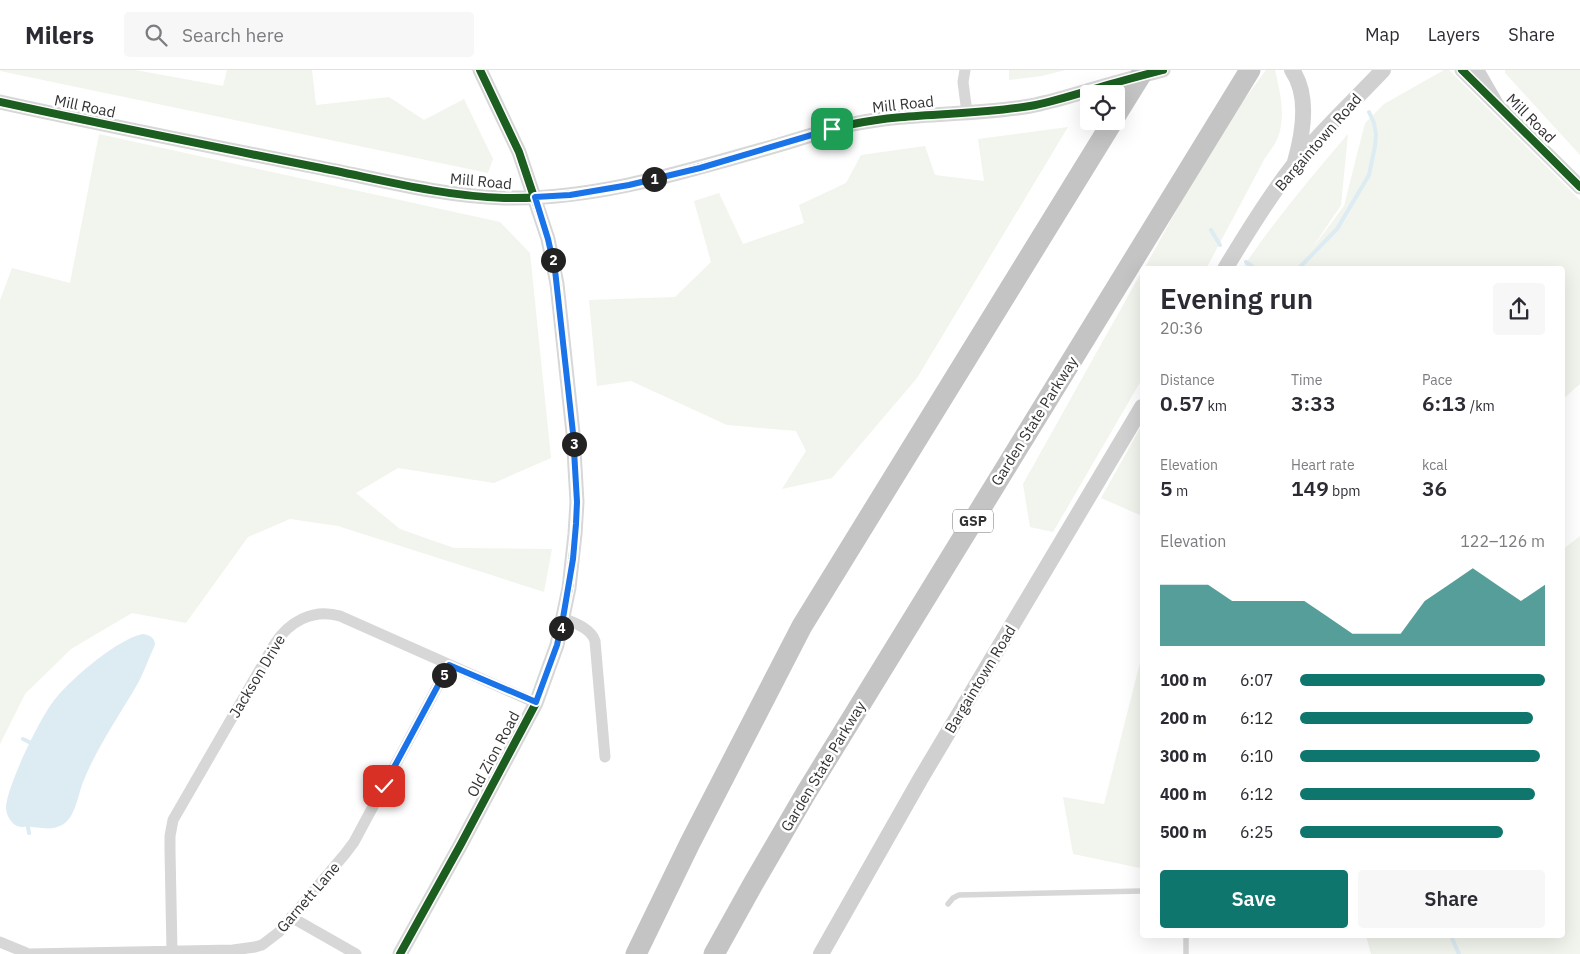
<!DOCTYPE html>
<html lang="en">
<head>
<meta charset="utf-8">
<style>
  body { margin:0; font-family:"IBM Plex Sans",sans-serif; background:#f7f7f7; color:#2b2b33; height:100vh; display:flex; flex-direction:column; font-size:19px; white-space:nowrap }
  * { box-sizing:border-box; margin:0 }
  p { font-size:16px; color:#7c7c81 }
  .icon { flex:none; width:28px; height:28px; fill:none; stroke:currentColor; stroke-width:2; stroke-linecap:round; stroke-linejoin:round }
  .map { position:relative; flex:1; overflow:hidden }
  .panel { position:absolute; left:1140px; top:196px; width:425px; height:672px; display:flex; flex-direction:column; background:#fff; border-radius:5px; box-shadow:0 5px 20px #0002 }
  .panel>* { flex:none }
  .fabs { position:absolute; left:1080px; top:15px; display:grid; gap:10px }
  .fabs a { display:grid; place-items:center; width:45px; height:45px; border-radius:5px; background:#fff; box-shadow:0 5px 20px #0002; font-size:25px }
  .pin { position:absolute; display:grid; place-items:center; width:42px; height:42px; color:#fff; margin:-21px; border-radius:10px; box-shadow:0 2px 8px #0006 }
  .km { position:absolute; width:25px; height:25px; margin:-12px; border-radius:50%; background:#222; color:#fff; font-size:14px; line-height:25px; text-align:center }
  .round { display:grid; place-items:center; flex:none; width:52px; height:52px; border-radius:5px; background:#f7f7f7 }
  .overview { display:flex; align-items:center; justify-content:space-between; height:85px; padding:0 20px }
  h1 { font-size:28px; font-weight:600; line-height:38px }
  .stats { display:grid; grid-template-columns:repeat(3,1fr); gap:8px; height:85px; padding:5px 20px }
  .stats div { display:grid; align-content:center }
  .stats b { font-size:21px; font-weight:600 }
  .stats small { font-size:14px; font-weight:400 }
  .stats p { font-size:14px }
  .chart { height:140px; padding:10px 20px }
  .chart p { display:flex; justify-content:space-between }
  .chart svg { width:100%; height:90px; margin-top:5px; fill:#0f766e; opacity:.7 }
  .primary-button { display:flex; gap:10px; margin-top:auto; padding:10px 20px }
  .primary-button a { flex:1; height:58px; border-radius:5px; background:#0f766e; color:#fff; font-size:20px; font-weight:600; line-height:58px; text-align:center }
  .primary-button a+a { background:#f7f7f7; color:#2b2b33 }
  ul { padding:0 20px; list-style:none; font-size:16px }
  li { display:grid; grid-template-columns:80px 60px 1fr; align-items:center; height:38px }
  li i { height:12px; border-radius:6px; background:#0f766e }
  header { display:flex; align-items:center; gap:30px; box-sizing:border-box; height:70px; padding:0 25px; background:#fff; border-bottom:1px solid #e1e1e2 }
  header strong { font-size:24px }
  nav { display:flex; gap:28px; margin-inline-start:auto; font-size:18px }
  .search { width:350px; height:45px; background:#f7f7f7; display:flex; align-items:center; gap:12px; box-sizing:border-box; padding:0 18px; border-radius:5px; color:#7c7c81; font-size:19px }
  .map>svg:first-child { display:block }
</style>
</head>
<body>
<header>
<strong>Milers</strong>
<div class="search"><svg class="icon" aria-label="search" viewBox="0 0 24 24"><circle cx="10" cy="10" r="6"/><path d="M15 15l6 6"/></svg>Search here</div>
<nav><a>Map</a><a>Layers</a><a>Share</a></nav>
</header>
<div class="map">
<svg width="1580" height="884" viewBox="0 0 1580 884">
  <rect width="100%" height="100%" fill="#fff"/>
  <!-- green -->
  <path fill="#f1f5ed" d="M0 0H135L223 16 227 0H312L316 35 389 27 424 50 464 29 493 89 488 103 0 1Z
    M1009 0H1065L1042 6 1009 10Z
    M1266 0H1275C1280 21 1286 46 1278 67 1275 75 1270 81 1265 88L1206 199H1144L1192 112 1230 49Z
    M1444 0H1449L1580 130V314L1563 329 1562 199H1242C1274 151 1311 107 1348 64L1341 135 1311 180 1344 136 1365 53 1384 34Z
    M1505 0H1580V85L1505 3Z
    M1068 57 917 308 832 408 782 419 806 381 796 361 727 355 631 311 597 316 589 230 675 227 711 192 694 131 719 123 743 174 804 153 799 135 846 113 861 85 925 76 935 105 984 111 978 69Z
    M99 64 500 152 530 183 551 388 494 413 398 398 356 423 400 459 454 478 552 479 544 522 338 456 290 449 248 467 186 553 132 543 71 579 25 624 0 674V230L12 198 70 213Z
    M1142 201V309L1053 462 1030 457 1023 414Z
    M1142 355V446L1101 428Z
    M1580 466V884H1371L1366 866H1562V480Z
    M1142 585V821L1140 798 1073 784 1063 727 1104 734Z"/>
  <!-- water -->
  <path fill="#ddebf3" d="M143 564C150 565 155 568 155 575 149 587 145 600 138 613 119 646 97 677 83 712 78 725 76 744 65 753 54 761 44 758 32 757 27 756 23 758 17 756 11 753 6 745 6 737 7 716 41 645 56 628 72 608 119 568 143 564Z"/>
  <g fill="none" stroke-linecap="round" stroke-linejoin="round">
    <!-- stream -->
    <path stroke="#ddebf3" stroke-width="4" d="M1211 160 1220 175
      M1246 192 1256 199
      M1298 199 1337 159 1369 105 1375 76 1376 64 1374 53 1369 42
      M23 669 31 673
      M28 757 29 763
      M1451 866 1459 884"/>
    <!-- service -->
    <path stroke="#d7d7d7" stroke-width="5.5" d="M948 834 953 828 959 825 1142 821
      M1186 866V884"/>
    <!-- minor -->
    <path stroke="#d7d7d7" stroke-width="11" d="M965 0 963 12 967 43
      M563 548C574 553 591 558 595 571L605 687
      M291 847 356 884
      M0 872 29 884 233 880 255 877 262 875 279 862 345 784 354 772 449 595
      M172 881 170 781V766L173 750 274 575C288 552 313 538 340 546L536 633"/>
    <!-- tertiary -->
    <path stroke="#d7d7d7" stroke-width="15" d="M1462 0 1580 117
      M0 32C105 55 210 76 316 97 378 109 440 126 504 128 592 130 677 104 761 80 791 72 821 61 853 54 911 42 972 46 1030 36 1052 32 1073 25 1094 19 1117 12 1140 6 1163 0
      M400 884 461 774 536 633 557 575 569 518 575 464 577 432 573 363 557 214 548 169 519 82 480 0"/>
    <!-- secondary -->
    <path stroke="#d0d0d0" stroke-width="16" d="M1292 0C1310 26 1303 64 1295 92
      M1476 0 1494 31
      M1225 199C1246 164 1268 128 1293 96 1320 62 1353 32 1383 0
      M821 884 921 708 1142 337"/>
    <!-- motorway -->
    <path stroke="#c4c4c4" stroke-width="21" d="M636 884 690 773 802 556 1113 51
      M714 884 753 814 806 723 1250 0"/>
    <!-- motorway-bridge -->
    <path stroke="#c4c4c4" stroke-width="21" d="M1116 45 1144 0"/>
    <defs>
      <path id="cycleway" d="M1462 0 1580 117
        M0 32C105 55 210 76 316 97 378 109 440 126 504 128 592 130 677 104 761 80 791 72 821 61 853 54 911 42 972 46 1030 36 1052 32 1073 25 1094 19 1117 12 1140 6 1163 0
        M400 884 461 774 536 633 557 575 569 518 575 464 577 432 573 363 557 214 548 169 519 82 480 0"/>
    </defs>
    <!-- cycleway casing -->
    <use href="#cycleway" stroke="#fff" stroke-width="11"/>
    <!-- cycleway -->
    <use href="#cycleway" stroke="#1b5e20" stroke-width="8"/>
  </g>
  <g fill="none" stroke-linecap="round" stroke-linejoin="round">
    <defs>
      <path id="route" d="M384 716 449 595 536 632 557 575 563 548 573 489 576 454 577 432 573 363 555 200 548 169 535 127 570 125 629 115 700 98 832 59"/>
    </defs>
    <!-- route casing -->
    <use href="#route" stroke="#fff" stroke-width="10"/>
    <!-- route -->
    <use href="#route" stroke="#1a73e8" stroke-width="6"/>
  </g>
  <g text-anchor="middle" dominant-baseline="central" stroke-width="5" stroke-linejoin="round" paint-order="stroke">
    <!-- shield labels -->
    <rect fill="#fff" stroke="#707070" stroke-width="1" x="953" y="439.5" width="40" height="23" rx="4"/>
    <g font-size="14" font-weight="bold" fill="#333">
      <text x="973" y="451">GSP</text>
    </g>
    <!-- street labels -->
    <g font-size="15" fill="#333" stroke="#fff">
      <text transform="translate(903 34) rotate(-6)">Mill Road</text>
      <text transform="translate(85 36) rotate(12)">Mill Road</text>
      <text transform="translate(1531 48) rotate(45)">Mill Road</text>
      <text transform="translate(1318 72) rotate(-49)">Bargaintown Road</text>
      <text transform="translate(481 111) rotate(5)">Mill Road</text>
      <text transform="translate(1034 351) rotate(-58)">Garden State Parkway</text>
      <text transform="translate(257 606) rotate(-59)">Jackson Drive</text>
      <text transform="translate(980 609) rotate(-59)">Bargaintown Road</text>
      <text transform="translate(493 684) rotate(-62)">Old Zion Road</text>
      <text transform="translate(823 696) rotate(-59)">Garden State Parkway</text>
      <text transform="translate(308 827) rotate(-49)">Garnett Lane</text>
    </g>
  </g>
</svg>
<div class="fabs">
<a><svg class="icon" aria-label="locate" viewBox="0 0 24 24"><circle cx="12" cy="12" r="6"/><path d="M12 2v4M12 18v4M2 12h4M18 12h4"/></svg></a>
</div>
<div class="pin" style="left:832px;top:59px;background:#1e9e55"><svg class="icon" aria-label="arrive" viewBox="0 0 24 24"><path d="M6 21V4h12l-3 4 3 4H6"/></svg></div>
<div class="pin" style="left:384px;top:716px;background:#d93025"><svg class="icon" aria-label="check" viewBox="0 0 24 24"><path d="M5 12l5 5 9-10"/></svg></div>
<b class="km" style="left:654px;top:109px">1</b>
<b class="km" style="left:553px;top:190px">2</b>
<b class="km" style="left:574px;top:374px">3</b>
<b class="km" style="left:561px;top:558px">4</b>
<b class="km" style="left:444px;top:605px">5</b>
<section class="panel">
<div class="overview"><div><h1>Evening run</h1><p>20:36</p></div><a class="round"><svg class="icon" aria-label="share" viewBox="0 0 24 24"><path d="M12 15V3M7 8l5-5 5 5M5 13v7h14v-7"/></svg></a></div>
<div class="stats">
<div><p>Distance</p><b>0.57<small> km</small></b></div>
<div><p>Time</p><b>3:33</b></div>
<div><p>Pace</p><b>6:13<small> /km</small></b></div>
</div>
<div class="stats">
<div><p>Elevation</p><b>5<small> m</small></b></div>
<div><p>Heart rate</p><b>149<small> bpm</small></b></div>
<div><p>kcal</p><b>36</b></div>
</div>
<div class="chart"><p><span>Elevation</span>122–126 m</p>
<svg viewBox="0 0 160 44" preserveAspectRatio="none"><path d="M0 44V14L10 14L20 14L30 22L40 22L50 22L60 22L70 30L80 38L90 38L100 38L110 22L120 14L130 6L140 14L150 22L160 14V44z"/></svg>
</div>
<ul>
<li><b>100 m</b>6:07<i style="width:100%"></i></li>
<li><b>200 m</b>6:12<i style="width:95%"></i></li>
<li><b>300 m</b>6:10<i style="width:98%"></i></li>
<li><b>400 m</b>6:12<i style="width:96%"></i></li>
<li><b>500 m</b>6:25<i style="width:83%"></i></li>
</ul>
<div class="primary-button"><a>Save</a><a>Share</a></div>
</section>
</div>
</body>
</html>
